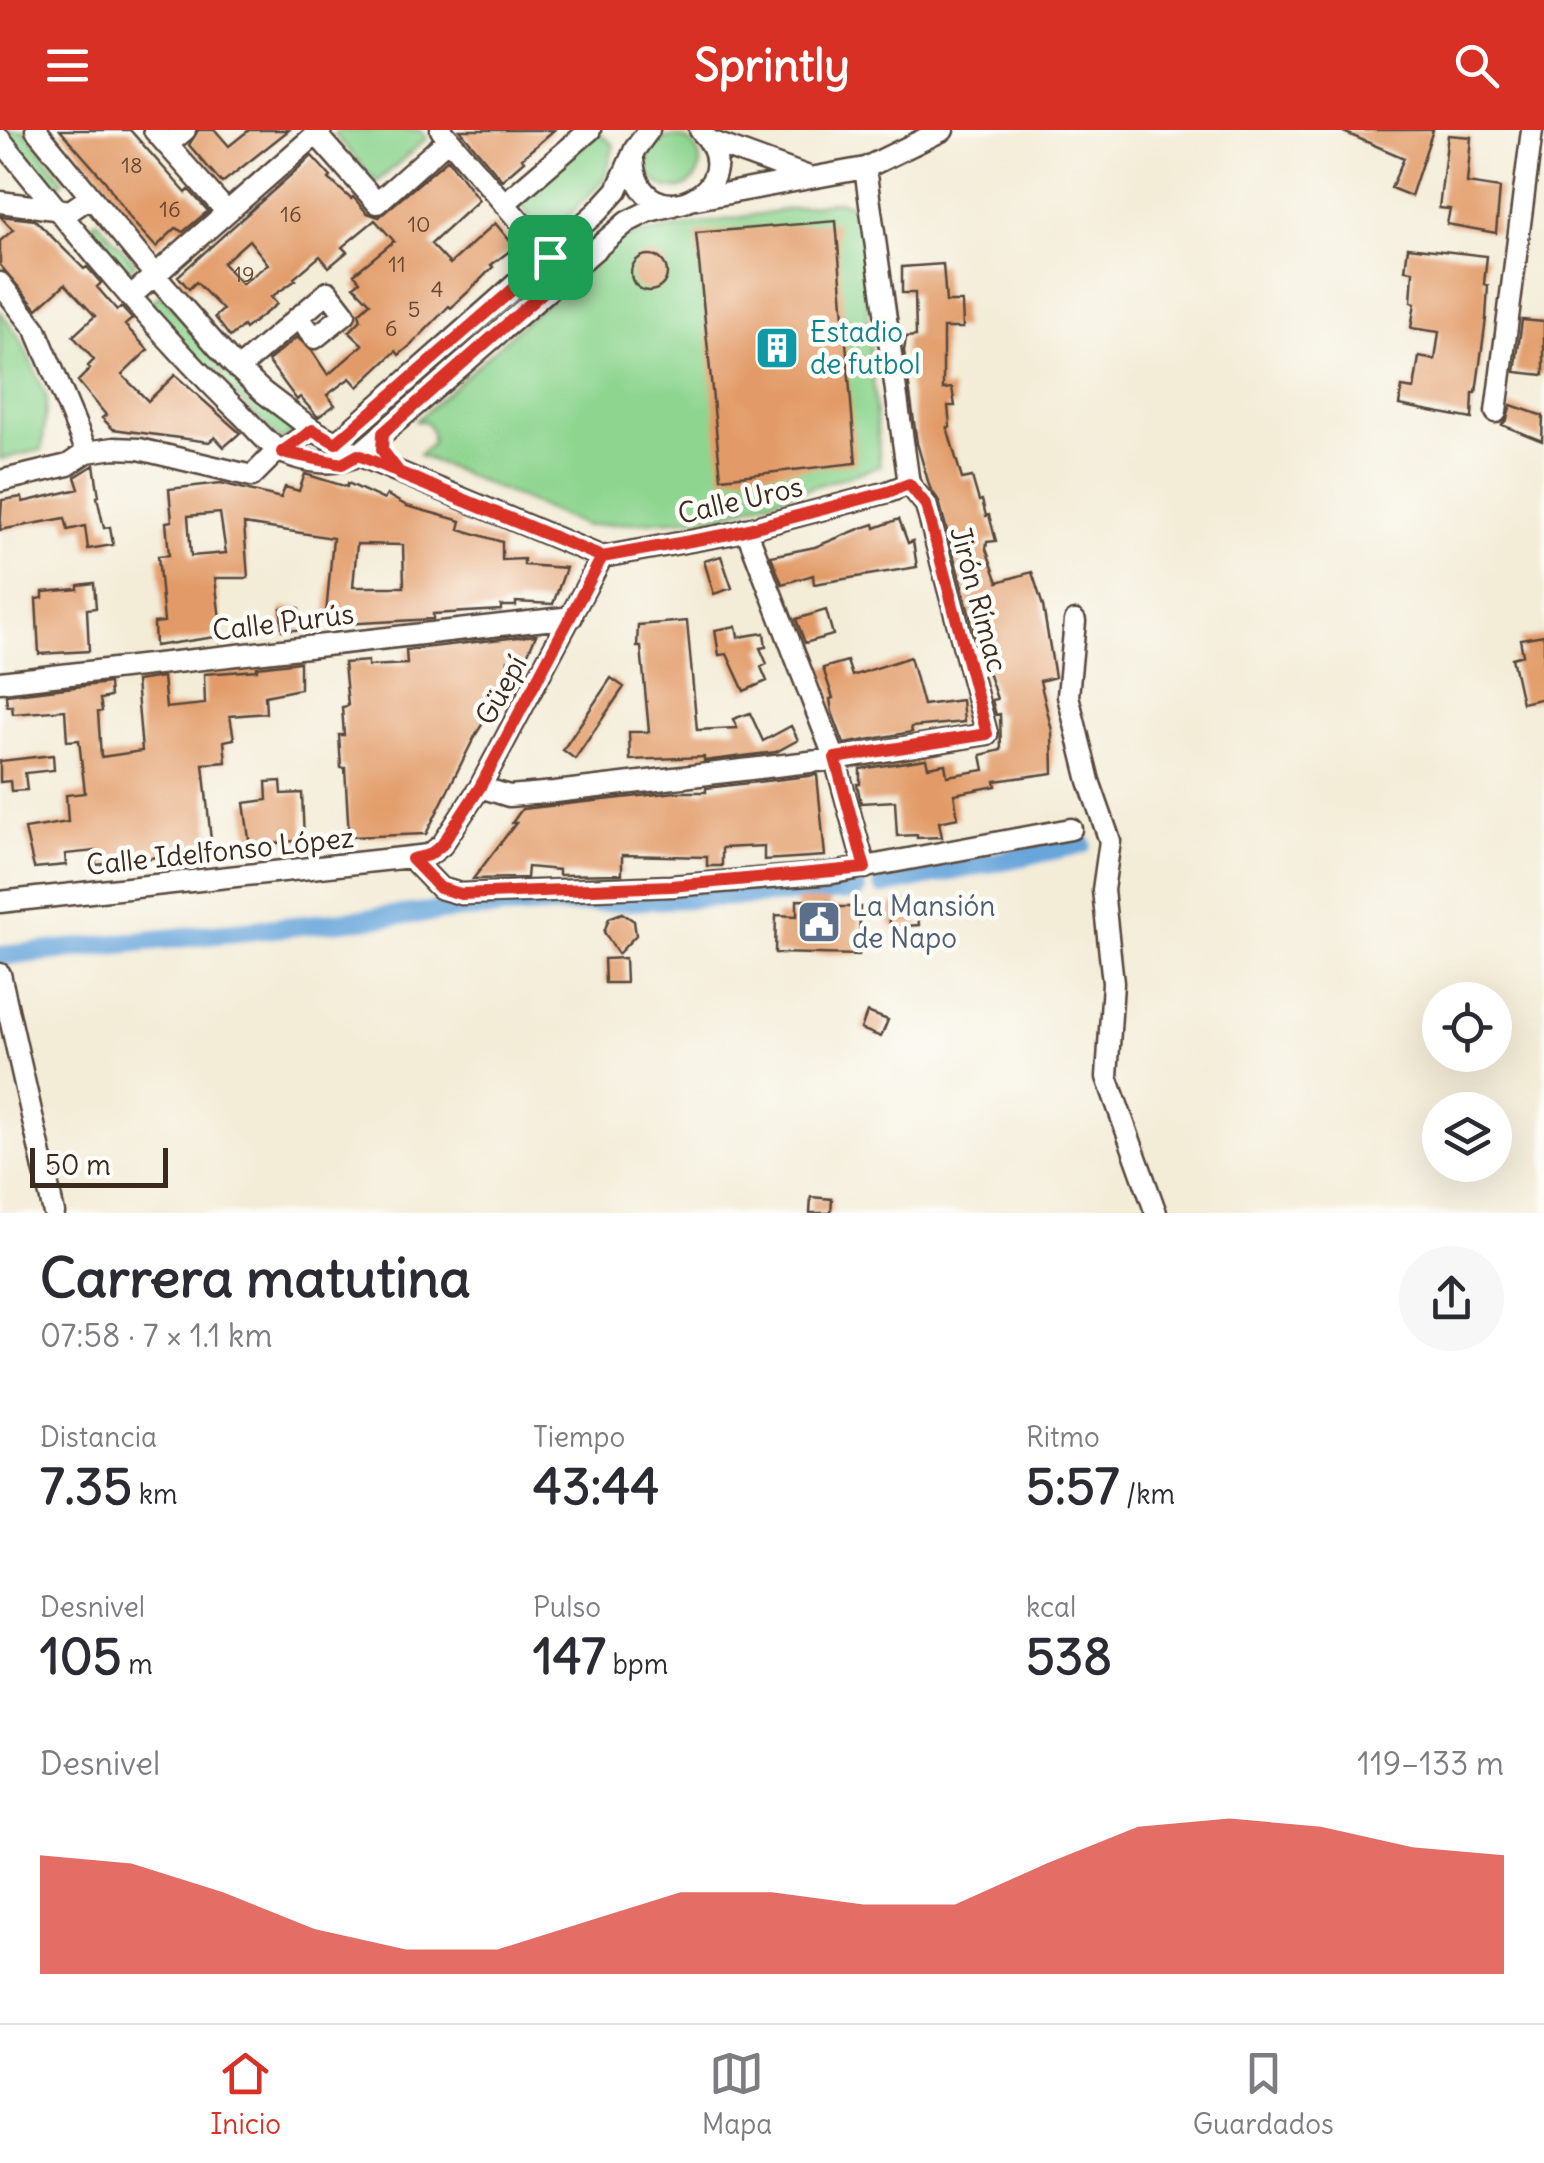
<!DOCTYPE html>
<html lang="es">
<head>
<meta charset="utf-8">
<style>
  body { margin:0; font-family:Delius,sans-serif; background:#f7f7f7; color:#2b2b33; height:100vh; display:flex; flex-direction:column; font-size:38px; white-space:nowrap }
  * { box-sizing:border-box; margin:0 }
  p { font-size:32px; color:#7c7c81 }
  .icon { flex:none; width:55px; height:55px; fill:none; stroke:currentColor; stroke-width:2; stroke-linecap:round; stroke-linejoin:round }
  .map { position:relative; height:1083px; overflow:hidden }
  .drawer { display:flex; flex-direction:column; background:#fff; flex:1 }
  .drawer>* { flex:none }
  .controls { position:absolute; left:1422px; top:852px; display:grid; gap:20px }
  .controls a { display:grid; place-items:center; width:90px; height:90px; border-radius:50%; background:#fff; box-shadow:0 10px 40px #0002; font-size:50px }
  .scale { position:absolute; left:30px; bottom:25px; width:138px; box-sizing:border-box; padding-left:10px; border:5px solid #3b2a1e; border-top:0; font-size:28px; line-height:35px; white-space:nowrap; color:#3b2a1e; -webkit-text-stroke:8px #fdfcf7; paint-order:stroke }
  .pin { position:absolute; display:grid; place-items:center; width:85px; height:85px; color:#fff; margin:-42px; border-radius:20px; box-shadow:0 5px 15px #0006 }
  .round { display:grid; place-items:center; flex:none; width:105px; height:105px; border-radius:52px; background:#f7f7f7 }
  .head { display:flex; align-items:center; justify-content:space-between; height:170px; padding:0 40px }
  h1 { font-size:55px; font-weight:800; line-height:75px }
  .figures { display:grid; grid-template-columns:repeat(3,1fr); gap:15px; height:170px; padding:10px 40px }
  .figures div { display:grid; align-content:center }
  .figures b { font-size:50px; font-weight:800 }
  .figures small { font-size:28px; font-weight:400 }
  .figures p { font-size:28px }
  .chart { height:280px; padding:20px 40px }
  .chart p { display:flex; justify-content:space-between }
  .chart svg { width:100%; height:180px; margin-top:10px; fill:#d93025; opacity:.7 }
  header { display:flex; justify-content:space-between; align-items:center; height:130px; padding:0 40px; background:#d93025; color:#fff; font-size:45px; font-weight:800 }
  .dock { display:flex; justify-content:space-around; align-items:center; height:140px; border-top:2px solid #e1e1e2; background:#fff; font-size:28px; color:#7c7c81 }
  .dock a { display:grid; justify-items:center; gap:5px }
  .dock .current { color:#d93025 }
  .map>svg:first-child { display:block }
</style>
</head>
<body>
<header><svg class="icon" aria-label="menu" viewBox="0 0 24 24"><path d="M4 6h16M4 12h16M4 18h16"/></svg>Sprintly<svg class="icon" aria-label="search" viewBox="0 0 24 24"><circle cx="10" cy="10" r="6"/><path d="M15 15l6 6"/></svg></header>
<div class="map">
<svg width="1544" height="1083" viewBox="0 0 1544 1083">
  <rect width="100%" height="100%" fill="#fdfcf7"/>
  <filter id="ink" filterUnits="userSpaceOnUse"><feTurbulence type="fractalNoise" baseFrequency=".01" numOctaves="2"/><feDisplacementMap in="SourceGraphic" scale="20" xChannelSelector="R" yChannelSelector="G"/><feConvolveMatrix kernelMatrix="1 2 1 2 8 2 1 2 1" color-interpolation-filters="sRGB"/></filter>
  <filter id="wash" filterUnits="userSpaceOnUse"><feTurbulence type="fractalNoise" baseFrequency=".0048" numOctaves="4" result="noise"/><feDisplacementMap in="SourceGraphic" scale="40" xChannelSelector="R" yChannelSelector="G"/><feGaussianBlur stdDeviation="2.25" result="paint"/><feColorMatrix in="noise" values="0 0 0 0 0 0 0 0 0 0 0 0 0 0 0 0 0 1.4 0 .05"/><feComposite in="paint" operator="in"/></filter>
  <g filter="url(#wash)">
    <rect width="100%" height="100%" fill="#f3ecd7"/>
    <!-- green -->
    <path fill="#8ed590" stroke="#648057" stroke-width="2.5" d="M5 0H24L64 51 53 60Z
      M339 0H420L427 8 377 52 334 4Z
      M598 2 614 15 605 48 547 109 518 71Z
      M648 33a26 26 0 1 1 52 0a26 26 0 1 1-52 0Z
      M837 71 850 74 860 84 880 336 716 387 586 396 419 325 432 313V302L427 292 416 291 611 114 634 105Z
      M97 90 135 134 124 144 86 99Z
      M537 145 543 151 361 310 356 304Z
      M161 164 224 236 212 245 149 174Z
      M0 181 21 210 47 268 42 320 0 329Z
      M226 239 297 300 281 310 217 248Z"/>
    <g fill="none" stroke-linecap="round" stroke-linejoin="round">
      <!-- canal -->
      <path stroke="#68a6da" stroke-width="20" d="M883 755 1082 714
        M0 826 460 779 856 760"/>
    </g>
    <g id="blocks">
      <!-- building -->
      <path fill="#e29b67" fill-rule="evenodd" d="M60 0H130L186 63 189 60 208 81 183 102 176 98 156 117 133 92 105 51Z
        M198 0H215L229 16 249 0H289L222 53 189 15Z
        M460 0H554L522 28 524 31 502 50Z
        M1339 0H1433L1411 66 1391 58 1404 28Z
        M1448 5 1471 7 1467 53 1500 58 1496 103 1447 94 1450 79 1439 78Z
        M312 26 331 47 329 49 351 69 353 67 367 83 379 87 448 29 479 70 431 114 450 134 495 93 515 117 491 135 493 137 468 162 451 178 449 176 411 215 399 225 396 221 358 257 350 248 327 265 335 275 318 287 300 267 297 270 268 231 297 207 312 221 328 245 363 215 349 202 361 190 359 183 370 173 354 156 360 151 354 144 394 111 375 90 342 117 347 122 329 137 320 126 294 148 296 150 271 167 277 174 245 199 243 196 230 207 215 187 223 180 196 152 189 159 178 146ZM249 110 268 134 242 154 223 133Z
        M0 86 35 90 84 139 87 137 101 153 97 157 117 180 121 177 132 189 125 195 148 220 122 245 148 271 175 245 240 303 224 317 215 307 209 312 113 299 102 288 106 285 78 251 90 239 88 236 94 230 73 206 95 186 65 154 37 179 0 135V111L13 100Z
        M836 91 856 333 721 348 696 103Z
        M1408 117 1487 126 1484 154 1488 155 1486 189 1476 263H1473L1472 289 1399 275 1402 257 1414 259 1419 227 1435 230 1439 202 1411 198 1415 173 1411 172 1413 141 1405 140Z
        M631 143a18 18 0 1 1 36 0a18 18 0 1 1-36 0Z
        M943 134 946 172H962L963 198H943V259L952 258 955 276H948L950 297H947L962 349 972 347 979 371 982 370 986 386 989 385 996 411 987 412 986 419 998 452 1032 442 1043 476 1055 547 1040 551 1052 601 1053 643 995 651 996 656 954 664 958 688 939 692 942 707 917 708V705L897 706 895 671 861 673 857 654H860V639L926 629 928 637 945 634 947 646 984 640 981 625 1001 620 1000 584 996 585 992 570 997 569 984 530 982 531 939 371 930 358 917 313 904 221 906 207 916 206 915 163H902V137Z
        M1522 190 1544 192V245L1515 242Z
        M1511 275 1543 286 1542 311 1502 295 1507 289Z
        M94 335 99 366 97 367 104 398 110 397 113 415 88 419 85 396 68 400 65 388 0 400 2 370 22 367 23 372 79 359 75 347Z
        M305 344 347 357 348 353 384 370 387 365 407 376 461 391 459 399 502 412V430L524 429V435L566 438 553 474 516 472V476H501V480L433 484V489L325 495 333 408 244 394 248 448H215L222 506 155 516 154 493 164 492 158 426 169 425 166 392 172 391 169 359 221 353 281 368 285 357 299 361ZM220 383 226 423 191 426 188 386ZM357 414 403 415 404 457H353Z
        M899 389 908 413 913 411 917 437 814 454 813 445 782 454 771 426 815 417 859 399 874 394 875 398Z
        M721 426 732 458 714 464 704 431Z
        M94 453 96 478 87 479 89 521 39 524 36 469 43 468V462L78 459V455Z
        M281 478H299V500H282Z
        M826 480 833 505 805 513 796 489Z
        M687 491 697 600 737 598 733 589 750 583 763 611 791 596 798 610 776 622 704 631V627L630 630 629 602H649L641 517H637L638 495Z
        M736 496 738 507 764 503 766 517 760 518 767 534 761 537 767 551 744 561 727 524 719 525 715 500Z
        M536 505 521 539 508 531 509 566H500L476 604 426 704 349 707 345 638H341L339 605H344L342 577 348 576 344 533 368 531V536L407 534 406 520Z
        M1544 505V568L1522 573 1512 528 1523 525 1520 509Z
        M910 527 923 575 962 570 964 592 911 597 912 602 844 614 832 582 830 569 833 568 823 538 847 531 852 546Z
        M300 532V559L265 566 266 583 230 586 234 609 224 611 226 632 203 634 212 720 96 735 95 721 65 724 66 735 34 738 25 699 68 692 66 665 85 663 79 610 67 611 65 580 13 584 12 576H7L6 565 109 553 110 567 100 569 102 581 98 582 101 627 142 621 136 551 163 547 166 578 205 574 204 544 257 540V537Z
        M611 548 624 557 575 629 563 620Z
        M53 625 54 640 25 643 27 660 11 661 10 651 0 652V631Z
        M817 645 825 726 764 730V716L722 718V736H707V727L622 725V744L559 745V740L528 737 527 748 473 749 516 693H512L522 679 676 662H706V658Z
        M281 651 282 664 302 663 304 710 250 716 244 673 267 670 266 652Z
        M797 770 830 771V777H860L859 825 775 823 776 785 797 786Z
        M917 773 919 795 890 797 889 775Z
        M622 783 634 791 636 805 618 824 604 802 609 788Z
        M625 828 626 853H605L604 829Z
        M867 882 888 890 881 907 861 899Z
        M811 1067 832 1069 831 1083H810Z"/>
    </g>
  </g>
  <g filter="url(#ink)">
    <use href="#blocks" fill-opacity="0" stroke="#57473a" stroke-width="2.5"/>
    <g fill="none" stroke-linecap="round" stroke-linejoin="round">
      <defs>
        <path id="minor" d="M36 0 164 156 231 232 263 262 313 300 358 325 602 427
          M154 0 226 81
          M441 0 557 135
          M316 4 377 73 449 9
          M0 9C76 103 152 198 239 282 252 294 268 316 284 323 308 333 336 337 358 325L627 92 649 81 673 75
          M710 11 806 46
          M167 15 185 0
          M633 30C640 116 759 59 700 0
          M696 69 865 38 943 0
          M0 72 70 81 89 68
          M504 74 590 0
          M0 153 36 200 87 322
          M131 166 321 0
          M238 239 328 162 345 184 315 208 298 187
          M1496 282 1532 0
          M336 313 597 82 617 60 635 19 649 0
          M0 351 68 335 87 322 114 318 139 319 252 346 272 326 313 300
          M746 399 835 629 865 738
          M602 427 729 404 888 362 909 354 865 38
          M1075 491 1068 566 1089 651 1110 711 1103 760 1113 853 1107 947 1156 1083
          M0 552 572 487
          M480 657 509 666 555 662 835 629 987 604 926 375 909 354
          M412 729 440 758 461 764 671 756 833 743 1071 699
          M0 772 429 725 442 715 480 657 602 427
          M0 844 54 1083"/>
      </defs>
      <!-- minor casing -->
      <use href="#minor" stroke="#57473a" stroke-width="25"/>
      <!-- minor -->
      <use href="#minor" stroke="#fff" stroke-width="20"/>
    </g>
  </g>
  <g fill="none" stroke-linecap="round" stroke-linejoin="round" filter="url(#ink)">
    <defs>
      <path id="route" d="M550 127 336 313 313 300 282 322 342 334 358 325 602 427 480 657 442 715 429 725 412 729 440 758 461 764 671 756 865 738 835 628 987 604 926 375 909 354 888 362 729 404 602 427 401 345 382 320 383 303 564 144 550 127"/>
    </defs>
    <!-- route casing -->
    <use href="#route" stroke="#fff" stroke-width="20"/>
    <!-- route -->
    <use href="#route" stroke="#d93025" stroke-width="12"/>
  </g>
  <!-- icons -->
  <defs>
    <symbol id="building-square" viewBox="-11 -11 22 22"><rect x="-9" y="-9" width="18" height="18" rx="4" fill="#0f9aa8" stroke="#fdfcf7"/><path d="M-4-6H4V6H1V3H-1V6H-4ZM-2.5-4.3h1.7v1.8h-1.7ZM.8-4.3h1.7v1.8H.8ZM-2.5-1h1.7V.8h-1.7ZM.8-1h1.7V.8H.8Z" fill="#fff"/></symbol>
    <symbol id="civic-square" viewBox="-11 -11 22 22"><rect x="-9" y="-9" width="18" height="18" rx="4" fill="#5c6f8a" stroke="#fdfcf7"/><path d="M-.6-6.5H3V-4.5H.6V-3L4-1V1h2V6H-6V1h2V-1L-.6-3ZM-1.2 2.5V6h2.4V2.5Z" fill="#fff"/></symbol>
  </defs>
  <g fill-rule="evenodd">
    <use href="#building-square" x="752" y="193" width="50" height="50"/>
    <use href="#civic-square" x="794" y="767" width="50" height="50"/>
  </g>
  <g text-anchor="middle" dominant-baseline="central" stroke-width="9" stroke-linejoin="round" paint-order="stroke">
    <!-- number labels -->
    <g font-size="22" fill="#654630">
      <text x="132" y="35">18</text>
      <text x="170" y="79">16</text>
      <text x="291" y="84">16</text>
      <text x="419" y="94">10</text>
      <text x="397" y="134">11</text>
      <text x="244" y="144">19</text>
      <text x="437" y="159">4</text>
      <text x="414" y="179">5</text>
      <text x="391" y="198">6</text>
    </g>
    <!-- culture labels -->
    <g font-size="28" fill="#0d838f" stroke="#fdfcf7" text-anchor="start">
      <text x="810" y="202">Estadio<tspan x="810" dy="32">de futbol</tspan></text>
    </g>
    <!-- street labels -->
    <g font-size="28" fill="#3b2a1e" stroke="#fdfcf7">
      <text transform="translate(740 370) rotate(-13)">Calle Uros</text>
      <text transform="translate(979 469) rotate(75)">Jirón Rímac</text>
      <text transform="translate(283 492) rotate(-7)">Calle Purús</text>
      <text transform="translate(501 560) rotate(-61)">Güepí</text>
      <text transform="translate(220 721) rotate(-6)">Calle Idelfonso López</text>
    </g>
    <!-- service labels -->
    <g font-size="28" fill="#4e5e75" stroke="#fdfcf7" text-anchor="start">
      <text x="852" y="776">La Mansión<tspan x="852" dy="32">de Napo</tspan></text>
    </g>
  </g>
</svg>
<div class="controls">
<a><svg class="icon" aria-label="locate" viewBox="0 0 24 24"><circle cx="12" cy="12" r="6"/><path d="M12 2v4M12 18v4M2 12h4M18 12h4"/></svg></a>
<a><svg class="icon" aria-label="layers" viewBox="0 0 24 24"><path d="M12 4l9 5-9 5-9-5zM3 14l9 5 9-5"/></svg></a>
</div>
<div class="scale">50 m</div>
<div class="pin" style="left:550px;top:127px;background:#1e9e55"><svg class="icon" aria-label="arrive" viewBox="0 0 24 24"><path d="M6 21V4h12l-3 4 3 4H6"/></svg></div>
</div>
<section class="drawer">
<div class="head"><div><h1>Carrera matutina</h1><p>07:58 · 7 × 1.1 km</p></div><a class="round"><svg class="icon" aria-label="share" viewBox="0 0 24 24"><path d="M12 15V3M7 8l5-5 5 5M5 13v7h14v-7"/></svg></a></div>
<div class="figures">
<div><p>Distancia</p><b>7.35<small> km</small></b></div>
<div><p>Tiempo</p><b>43:44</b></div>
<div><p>Ritmo</p><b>5:57<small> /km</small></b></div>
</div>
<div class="figures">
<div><p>Desnivel</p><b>105<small> m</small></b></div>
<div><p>Pulso</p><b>147<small> bpm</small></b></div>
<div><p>kcal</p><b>538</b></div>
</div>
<div class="chart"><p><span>Desnivel</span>119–133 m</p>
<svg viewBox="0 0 160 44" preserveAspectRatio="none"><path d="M0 44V15L10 17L20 24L30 33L40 38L50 38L60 31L70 24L80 24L90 27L100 27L110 17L120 8L130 6L140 8L150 13L160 15V44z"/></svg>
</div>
</section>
<nav class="dock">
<a class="current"><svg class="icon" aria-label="home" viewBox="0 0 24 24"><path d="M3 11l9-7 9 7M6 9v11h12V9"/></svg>Inicio</a>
<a><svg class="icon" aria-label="map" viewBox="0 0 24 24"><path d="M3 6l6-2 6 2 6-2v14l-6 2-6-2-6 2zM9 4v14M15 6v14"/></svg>Mapa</a>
<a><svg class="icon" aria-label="saved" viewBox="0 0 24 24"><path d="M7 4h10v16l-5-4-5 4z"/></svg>Guardados</a>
</nav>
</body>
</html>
